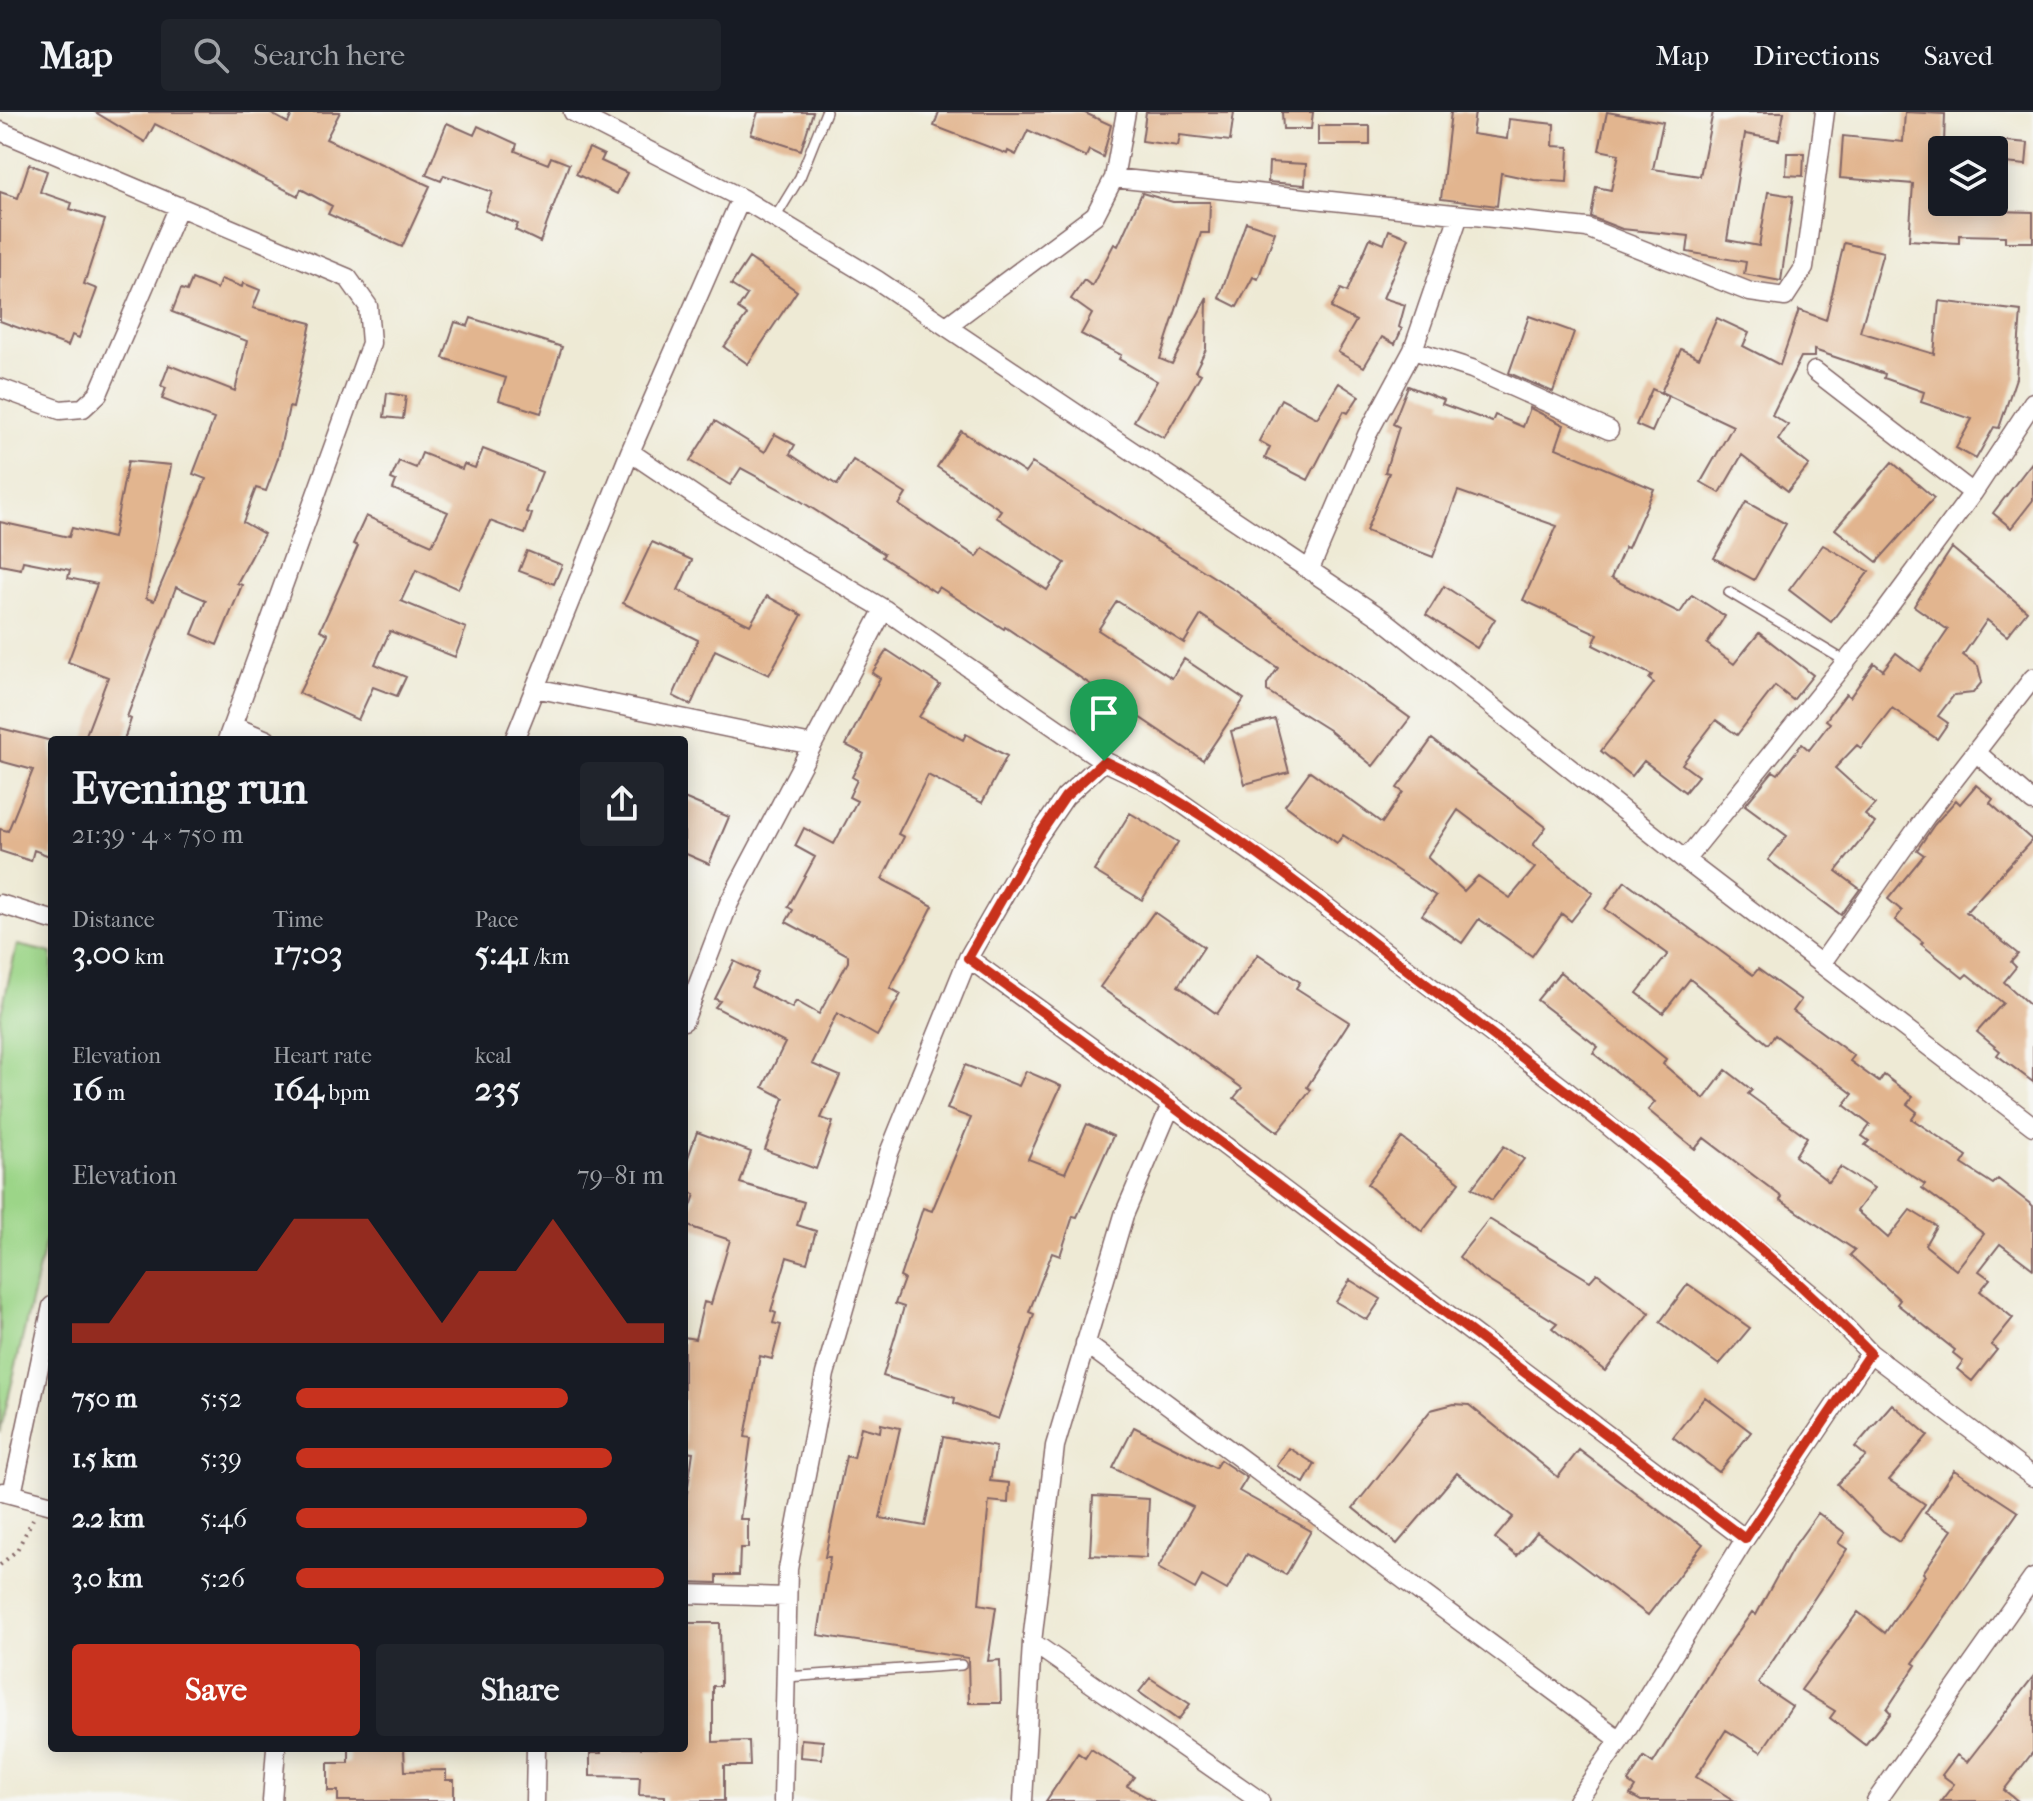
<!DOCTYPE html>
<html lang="en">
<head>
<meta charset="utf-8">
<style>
  body { margin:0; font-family:"IM FELL French Canon",serif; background:#20242c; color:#f1f3f6; height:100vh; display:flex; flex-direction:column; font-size:30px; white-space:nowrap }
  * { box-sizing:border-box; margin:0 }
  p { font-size:26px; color:#9ea1a6 }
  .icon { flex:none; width:44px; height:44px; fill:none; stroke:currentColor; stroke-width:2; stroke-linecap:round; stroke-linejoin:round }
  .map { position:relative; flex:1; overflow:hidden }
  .sheet { position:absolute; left:48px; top:624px; width:640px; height:1016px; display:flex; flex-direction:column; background:#171b24; border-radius:8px; box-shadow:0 4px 20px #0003 }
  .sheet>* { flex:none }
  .fabs { position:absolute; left:1928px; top:24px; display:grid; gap:16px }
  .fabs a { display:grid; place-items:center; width:80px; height:80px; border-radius:8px; background:#171b24; box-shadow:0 4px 20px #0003; font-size:40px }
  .pin { position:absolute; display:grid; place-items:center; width:68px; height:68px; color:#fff; margin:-82px -34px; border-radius:50% 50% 50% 0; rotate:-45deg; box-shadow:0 0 8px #0007 }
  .pin .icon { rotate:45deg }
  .round { display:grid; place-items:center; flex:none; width:84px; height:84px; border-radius:8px; background:#20242c }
  .headline { display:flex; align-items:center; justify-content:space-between; height:136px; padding:0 24px }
  h1 { font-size:44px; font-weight:700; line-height:60px }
  .figures { display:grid; grid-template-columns:repeat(3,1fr); gap:12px; height:136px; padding:8px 24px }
  .figures div { display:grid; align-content:center }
  .figures b { font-size:34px; font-weight:700 }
  .figures small { font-size:22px; font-weight:400 }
  .figures p { font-size:22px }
  .chart { height:224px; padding:16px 24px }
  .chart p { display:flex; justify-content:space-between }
  .chart svg { width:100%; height:144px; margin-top:8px; fill:#c8321e; opacity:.7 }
  .cta { display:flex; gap:16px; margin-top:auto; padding:16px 24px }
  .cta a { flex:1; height:92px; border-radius:8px; background:#c8321e; color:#fff; font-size:32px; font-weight:700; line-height:92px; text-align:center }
  .cta a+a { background:#20242c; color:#f1f3f6 }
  ul { padding:0 24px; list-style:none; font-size:26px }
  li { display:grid; grid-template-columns:128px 96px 1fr; align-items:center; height:60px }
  li i { height:20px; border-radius:10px; background:#c8321e }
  header { display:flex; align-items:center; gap:48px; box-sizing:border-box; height:112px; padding:0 40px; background:#171b24; border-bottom:2px solid #363941 }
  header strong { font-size:38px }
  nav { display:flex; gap:44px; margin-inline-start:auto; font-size:28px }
  .search { width:560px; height:72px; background:#20242c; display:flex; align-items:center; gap:20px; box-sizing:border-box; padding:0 28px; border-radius:8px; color:#9ea1a6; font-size:30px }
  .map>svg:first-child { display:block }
</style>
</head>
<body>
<header>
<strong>Map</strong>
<div class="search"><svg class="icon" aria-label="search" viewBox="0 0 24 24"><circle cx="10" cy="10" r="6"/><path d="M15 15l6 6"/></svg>Search here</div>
<nav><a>Map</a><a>Directions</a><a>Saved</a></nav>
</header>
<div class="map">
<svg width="2033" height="1689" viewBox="0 0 2033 1689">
  <rect width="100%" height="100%" fill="#f6f6f2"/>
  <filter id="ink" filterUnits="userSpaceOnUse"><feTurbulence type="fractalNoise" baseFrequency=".0125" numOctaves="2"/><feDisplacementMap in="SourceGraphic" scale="16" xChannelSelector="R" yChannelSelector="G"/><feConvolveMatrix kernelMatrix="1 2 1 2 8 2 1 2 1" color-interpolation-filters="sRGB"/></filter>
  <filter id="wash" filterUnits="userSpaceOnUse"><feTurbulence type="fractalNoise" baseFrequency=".006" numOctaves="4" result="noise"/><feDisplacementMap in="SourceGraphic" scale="32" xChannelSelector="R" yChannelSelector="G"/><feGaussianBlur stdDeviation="1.8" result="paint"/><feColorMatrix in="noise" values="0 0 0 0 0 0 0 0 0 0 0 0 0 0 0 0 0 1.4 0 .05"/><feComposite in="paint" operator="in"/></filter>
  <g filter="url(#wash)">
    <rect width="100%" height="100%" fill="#eeead5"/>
    <!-- green -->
    <path fill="#9cd588" stroke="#737a5a" stroke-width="2" d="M17 833 52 841V1101L0 1321V905Z"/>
    <g id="blocks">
      <!-- building -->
      <path fill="#e2b58f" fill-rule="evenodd" d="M95 0H268L288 11 293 0H340L326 27 430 74 402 135 328 102 332 94 301 77 298 84 155 12 145 30Z
        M758 0H813L801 38 751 22Z
        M939 0H1083L1111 13 1103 45 1089 38 1086 45 1028 18 1016 43 1008 39 1007 42 934 14Z
        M1146 0H1234L1230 29 1180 23 1178 34 1142 29Z
        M1282 0H1313L1311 17H1283Z
        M1451 0H1475L1472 22 1507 27 1509 7 1554 12 1553 34 1569 35 1567 70 1534 68 1501 61 1497 94 1441 87Z
        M1607 0 1663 10 1653 57 1700 64 1713 0H1784L1779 28 1745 22 1727 128 1759 134 1768 80 1793 84 1781 169 1744 162 1746 150 1687 140 1689 124 1622 117 1591 105 1596 75 1611 78 1619 42 1599 38Z
        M1905 0 1945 2 1942 90H1997V99L2033 100V130H2005V124L1959 123V131L1909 128 1913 72 1840 66 1843 24 1903 30Z
        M447 11 474 23 478 14 517 32 515 39 548 52 551 45 569 52 540 130 515 118 518 112 485 99 492 80 444 63 441 69 426 63Z
        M1318 14H1370V33H1318Z
        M1994 28 2028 31 2026 53 1994 50Z
        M589 36 604 43 601 49 627 61 617 82 576 62Z
        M1787 41H1804L1803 64 1786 63Z
        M1269 50 1306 52 1305 73 1268 70Z
        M29 52 47 59 40 80 72 91 70 97 105 108 84 172 97 177 79 226 72 223 68 234 0 209V80L18 86Z
        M1142 81 1173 90H1210L1209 121H1201L1160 247 1172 252 1207 185 1206 237 1195 259 1201 262 1164 326 1134 309 1157 269 1119 247 1121 243 1081 222 1092 202 1071 187 1084 168 1092 174 1114 132 1118 134Z
        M1246 110 1275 120 1258 167 1253 165 1237 195 1219 186Z
        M1389 118 1409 126 1383 186 1405 193 1399 215 1402 217 1395 232 1382 225 1364 255 1338 240 1356 209 1331 196 1341 177 1347 180 1370 126 1384 132Z
        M1844 131 1883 140 1860 220 1934 242 1939 189 2021 199 2016 266 1999 316 1994 315 1976 347 1956 336 1972 307 1921 290 1924 280 1884 266 1885 262 1814 238V245H1801L1772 303 1788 313 1778 328 1809 353 1788 379 1742 343 1720 381 1701 370 1733 314 1661 280 1681 237 1699 246 1717 206 1749 221 1743 234 1780 253 1799 198 1826 208Z
        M749 146 797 179 748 252 724 235 747 203 738 197 747 183 731 173Z
        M192 167 217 177 221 167 242 175 243 171 260 178 253 196 311 211 293 296 289 295 278 346 266 379 256 376 243 410 264 422 237 471 242 473 217 533 192 522 206 488 176 475 127 605 131 607 124 628H84L108 565 68 550 97 472 68 466 70 458 23 449 21 457 0 453V410L69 425 72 416 113 426 128 349 171 353 146 486 154 489 206 367 193 362 214 307 162 287 166 276 161 274 169 253 235 279 247 229 172 200 181 177 187 179Z
        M1529 204 1574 220 1553 280 1509 261Z
        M471 206 562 235 541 301 499 288 506 266 443 246 455 210 468 214Z
        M1339 271 1359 284 1348 301 1344 299 1308 368 1265 346 1270 335 1259 329 1281 287 1317 306Z
        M1408 274 1444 288 1442 292 1492 310 1495 303 1523 315 1530 296 1564 313 1556 336 1654 377 1628 436 1625 435 1611 466 1680 501 1692 483 1725 504 1707 532 1734 552 1759 521 1813 563 1793 588 1775 574 1737 623 1716 608 1682 652 1698 664 1685 680 1644 649 1632 664 1601 639 1654 571 1649 567 1652 563 1593 533 1598 522 1523 488 1557 414 1458 379 1433 445 1366 419 1389 361 1385 360 1399 315 1393 312Z
        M1652 277 1668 284 1652 320 1636 313Z
        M387 281 406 284 403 307 384 305Z
        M715 309 765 340 775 322 795 333 790 342 837 373 853 348 906 382 899 393 977 445 983 436 1047 478 1065 451 996 405 1001 398 937 355 961 319 1025 361 1032 351 1236 479 1410 606 1373 654 1329 618 1267 579V572L1278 556 1201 503 1184 531 1117 489 1098 518 1172 566 1184 547 1244 587 1203 648 1005 515 1004 517 939 475 935 480 882 445 884 442 796 386 741 356 730 373 690 349Z
        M483 337 542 360 526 400 532 402 525 422 490 409 458 477 416 458 401 489 466 516 455 545 390 519 375 552 406 565 397 584 373 575 358 608 299 581 328 522 320 518 358 434 353 432 366 404 432 433 448 400 393 377 396 369 391 367 399 349 416 356 422 341 462 357 464 352 475 356Z
        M2033 349V388L2011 416 1993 401Z
        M1892 350 1934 386 1877 450 1835 417Z
        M1746 390 1786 412 1754 468 1714 446Z
        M652 430 692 448 678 478 750 513 767 484 802 503 769 563 715 538 691 593 673 584 698 528 623 491Z
        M1823 433 1869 459 1831 510 1789 478Z
        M1952 436 2027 499 2007 524 1987 508 1963 543 1978 554 1982 570 1973 581 1954 583 1938 604 1948 611 1937 627 1892 596 1861 636 1857 633 1835 656 1875 692 1865 703 1875 711 1836 759 1860 777 1841 803 1768 748 1787 724 1745 693 1773 659 1778 662 1802 632 1809 638 1830 611 1826 608 1846 582 1850 585 1874 551 1883 558 1896 541 1920 559 1948 518 1914 494Z
        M527 439 562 453 554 472 519 459Z
        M1444 474 1495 507 1477 536 1426 503Z
        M887 538 940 573 919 605 963 628 966 622 1007 644 982 691 928 663 898 722 904 725 882 767 933 794 890 876 901 882 877 924 837 901 812 952 840 964 821 1006 833 1010 816 1057 765 1038 784 986 763 975 785 931 715 895 720 889 715 887 734 849 758 861 751 875 792 896 796 889 819 902 848 850V843L786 810 793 798 788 795 815 745 795 734 804 716 834 732 857 689 849 685 857 668 852 665 864 642 846 633 880 566 872 561Z
        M1275 607 1289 660 1245 672 1231 619Z
        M0 616 52 629V745L34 738 31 749 0 739V717L8 719 33 658 0 649Z
        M1432 627 1546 715 1533 733 1593 781 1571 809 1562 802 1532 844 1479 807 1462 831 1422 803 1436 784 1343 723 1337 731 1285 693 1310 659 1382 711 1403 680 1397 676ZM1458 698 1535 756 1510 786 1478 764 1464 779 1427 745Z
        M1976 673 1993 687 1990 691 2032 728 1966 800 2018 842 2011 850 2016 855 2004 870 2033 896V970L1997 943 2000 939 1977 920 2003 891 1967 862 1963 866 1921 832 1923 830 1895 808 1902 799 1888 787 1924 743 1917 738 1934 713 1956 688 1960 692Z
        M684 686 729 705 709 752 684 741Z
        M1130 701 1178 730 1142 788 1094 759Z
        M1625 769 1753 863 1758 857 1801 888 1793 899 1854 944 1850 949 1879 970 1884 963 1913 985 1907 992 1917 1000 1912 1007 1967 1044 1962 1052 1993 1072 1998 1067 2033 1094V1157L2000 1132 1979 1159 1990 1167 1980 1179 2013 1206 1991 1233 1997 1238 1972 1269 1957 1257 1963 1249 1953 1241 1955 1238 1897 1192 1900 1188 1850 1143 1855 1138 1780 1088 1782 1085 1704 1026 1695 1037 1648 998 1655 990 1593 941 1598 935 1537 888 1560 860 1666 947 1663 952 1704 987 1726 958 1752 978 1748 982 1807 1025 1795 1044 1829 1070 1840 1055 1874 1076 1857 1099 1888 1126 1910 1098 1936 1114 1925 1133 1956 1158 1984 1122 1922 1076 1925 1072 1865 1033 1869 1029 1862 1024 1870 1013 1844 993 1853 982 1775 923 1768 932 1690 867 1663 901 1637 881 1668 842 1605 797Z
        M1154 800 1204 835 1178 874 1217 902 1258 842 1300 870 1296 876 1349 910 1307 975 1311 978 1278 1020 1234 986 1242 976 1100 875Z
        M965 953 1019 974 1026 959 1061 974 1028 1047 1065 1061 1087 1012 1113 1024 1077 1105 1073 1104 1060 1144 1052 1141 1029 1200 1034 1202 998 1307 954 1291 955 1286 883 1264 904 1195 895 1192 904 1167 900 1165 923 1096 932 1099 971 1006 947 997Z
        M697 1020 751 1040 740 1071 804 1090 797 1113 816 1119 807 1151 787 1145 771 1199 776 1201 773 1211 781 1213 772 1247 760 1244 745 1325 751 1326 740 1407H748V1436H740L739 1463H717V1471L684 1470V1403L693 1340 684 1339V1225L695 1227 704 1190 711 1192 730 1128 685 1113 695 1082 684 1078V1057Z
        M1402 1026 1460 1070 1422 1120 1367 1072Z
        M1504 1034 1524 1047 1492 1088 1472 1076Z
        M1489 1107 1590 1169 1597 1161 1650 1201 1605 1259 1552 1216 1557 1211 1479 1163 1459 1145Z
        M1350 1168 1381 1187 1367 1208 1336 1190Z
        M1688 1172 1750 1216 1719 1253 1660 1210Z
        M1705 1285 1751 1320 1719 1360 1673 1325Z
        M1454 1292 1469 1293 1558 1365 1579 1338 1703 1432 1648 1503 1537 1420 1517 1444 1495 1426 1513 1405 1457 1361 1397 1432 1353 1396 1431 1298Z
        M1892 1292 1928 1323 1889 1368 1925 1392 1899 1430 1883 1419 1837 1372 1866 1344 1855 1335Z
        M881 1312 900 1316 880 1406 925 1414 943 1325 996 1335 990 1369 1009 1371 1008 1391 989 1389 979 1492 996 1495 988 1549 1000 1548 1001 1591H969L968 1546 818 1523 830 1445H825L846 1344 854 1346 861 1315 880 1320Z
        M1134 1315 1215 1356 1220 1348 1247 1366 1239 1379 1311 1419 1286 1463 1247 1442 1227 1478 1202 1464 1195 1477 1158 1456 1193 1395 1113 1356Z
        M1289 1336 1315 1352 1304 1371 1277 1354Z
        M1954 1358 2018 1400 1913 1551 1916 1553 1887 1597 1891 1601 1865 1633 1830 1606 1835 1599 1801 1578 1858 1500 1885 1521 1925 1463 1923 1461 1952 1418 1925 1401Z
        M1093 1384 1149 1387 1146 1446 1090 1443Z
        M1818 1401 1845 1421 1838 1431 1847 1437 1758 1571 1792 1594 1761 1640 1726 1618 1696 1665 1735 1689H1641L1630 1683 1635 1675 1628 1670 1644 1645 1653 1651 1715 1552 1752 1500 1756 1503 1792 1437Z
        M684 1511H720L721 1574H713V1630L749 1629 750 1654H724V1689H665V1684L639 1683 640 1665 590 1664V1641H601V1636H684Z
        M2033 1565V1640L2004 1678 2018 1689H1941L1954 1672 1942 1663 1957 1643 1967 1650Z
        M1150 1566 1190 1592 1178 1608 1139 1580Z
        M801 1627 823 1629 822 1647 800 1645Z
        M349 1636H404L405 1659 446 1658V1668H454V1689H338V1679H328V1651H349Z
        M1091 1637 1134 1665 1127 1674 1153 1689H1046L1078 1641 1085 1646Z"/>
    </g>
  </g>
  <g filter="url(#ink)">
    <use href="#blocks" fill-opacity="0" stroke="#836666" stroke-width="2"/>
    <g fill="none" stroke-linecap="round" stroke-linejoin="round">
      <defs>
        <path id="lane" d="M775 106 800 65 826 0
          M1729 480 1845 549
          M786 1565 961 1553"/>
        <path id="street" d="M573 0 741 86 877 168 1384 508 1685 748 2033 1014
          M0 19 348 166 368 194 371 231 227 628
          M1114 66 1587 116 1750 180 1785 185 1804 156 1825 0
          M948 213 1095 103 1114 66 1126 0
          M1413 238 1472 257 1609 318
          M1815 259 1973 381
          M0 276 60 298 83 296 98 282 179 94
          M630 340 713 396 884 497 1104 649 1159 675 1299 774 1563 976 1824 1193 1870 1241 2033 1365
          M1310 457 1367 323 1413 238 1459 103
          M535 576 812 633
          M233 614 267 628
          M514 628 630 340 741 86
          M1977 641 2033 690
          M1685 748 1870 520 1973 381 2033 290
          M0 792 52 808
          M968 846 1171 993 1745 1427
          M1821 852 1926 704 2033 566
          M684 909 729 791 884 497
          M1085 1231 1620 1628
          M3 1380 52 1393
          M12 1382 52 1194
          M684 1482 787 1485
          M1032 1530 1260 1689
          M272 1689 276 1636
          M535 1689 536 1636
          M783 1689 788 1457 825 1262 889 1041 968 846 1035 729 1065 685 1104 649
          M1023 1689 1032 1530 1055 1334 1124 1103 1171 993
          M1577 1689 1620 1628 1745 1427 1870 1241
          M1876 1689 2033 1466"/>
      </defs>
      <!-- lane casing -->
      <use href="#lane" stroke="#836666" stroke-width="12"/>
      <!-- street casing -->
      <use href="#street" stroke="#836666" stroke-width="21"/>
      <!-- path -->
      <path stroke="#836666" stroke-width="4" stroke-dasharray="2 6" stroke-linecap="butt" d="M0 1453 17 1438 33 1407"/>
      <!-- lane -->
      <use href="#lane" stroke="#fff" stroke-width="9"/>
      <!-- street -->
      <use href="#street" stroke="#fff" stroke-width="18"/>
    </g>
  </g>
  <g fill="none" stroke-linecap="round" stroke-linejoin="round" filter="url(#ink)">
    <defs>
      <path id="route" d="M1104 649C1222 704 1324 794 1427 873 1579 989 1737 1104 1870 1241L1745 1427 1171 993 968 846 1035 729 1065 685Z"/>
    </defs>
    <!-- route casing -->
    <use href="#route" stroke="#fff" stroke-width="16"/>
    <!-- route -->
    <use href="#route" stroke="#c8321e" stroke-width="10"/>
  </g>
</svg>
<div class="fabs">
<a><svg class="icon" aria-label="layers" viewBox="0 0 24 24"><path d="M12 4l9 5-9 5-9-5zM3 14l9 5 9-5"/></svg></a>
</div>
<div class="pin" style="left:1104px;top:649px;background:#1e9e55"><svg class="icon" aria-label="arrive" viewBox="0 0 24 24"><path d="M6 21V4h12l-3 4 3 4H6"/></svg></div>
<section class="sheet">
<div class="headline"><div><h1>Evening run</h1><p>21:39 · 4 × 750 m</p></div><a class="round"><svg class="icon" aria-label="share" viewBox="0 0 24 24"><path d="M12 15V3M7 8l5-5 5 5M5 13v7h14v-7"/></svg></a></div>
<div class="figures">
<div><p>Distance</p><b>3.00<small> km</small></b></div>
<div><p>Time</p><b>17:03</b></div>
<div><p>Pace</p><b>5:41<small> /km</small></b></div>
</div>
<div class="figures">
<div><p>Elevation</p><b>16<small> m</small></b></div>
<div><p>Heart rate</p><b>164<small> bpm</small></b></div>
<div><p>kcal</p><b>235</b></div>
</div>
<div class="chart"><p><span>Elevation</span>79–81 m</p>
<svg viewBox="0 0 160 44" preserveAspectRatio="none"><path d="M0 44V38L10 38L20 22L30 22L40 22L50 22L60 6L70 6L80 6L90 22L100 38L110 22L120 22L130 6L140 22L150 38L160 38V44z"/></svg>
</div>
<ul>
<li><b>750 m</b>5:52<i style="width:74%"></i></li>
<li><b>1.5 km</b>5:39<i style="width:86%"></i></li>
<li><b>2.2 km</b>5:46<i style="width:79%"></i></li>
<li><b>3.0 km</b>5:26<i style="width:100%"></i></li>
</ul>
<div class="cta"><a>Save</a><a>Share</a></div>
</section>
</div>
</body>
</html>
